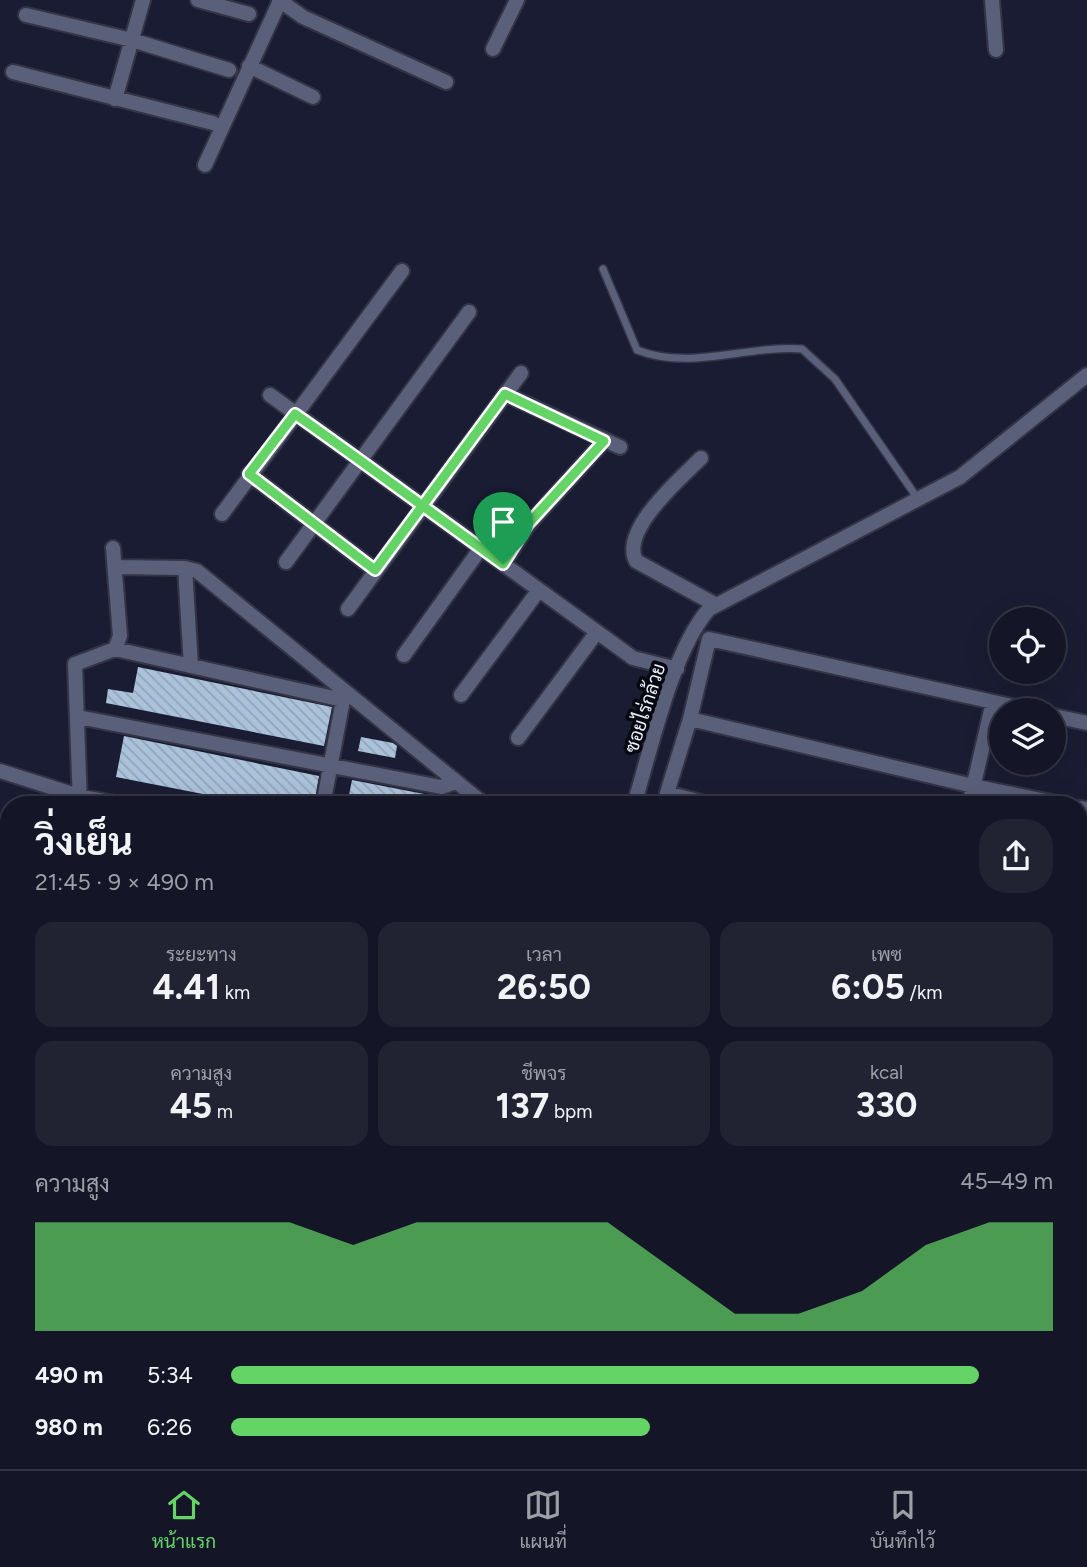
<!DOCTYPE html>
<html lang="th">
<head>
<meta charset="utf-8">
<style>
  body { margin:0; font-family:Figtree,Sarabun,sans-serif; background:#212232; color:#f1f3f6; height:100vh; display:flex; flex-direction:column; font-size:26px; white-space:nowrap }
  * { box-sizing:border-box; margin:0 }
  p { font-size:23px; color:#9d9fa7 }
  .icon { flex:none; width:38px; height:38px; fill:none; stroke:currentColor; stroke-width:2; stroke-linecap:round; stroke-linejoin:round }
  .map { position:relative; flex:1; overflow:hidden }
  .side { position:absolute; left:0px; top:796px; width:1088px; height:674px; display:flex; flex-direction:column; background:#141526; border-radius:28px 28px 0 0; box-shadow:0 7px 28px #0002,0 0 0 2px #333443 }
  .side>* { flex:none }
  .fabs { position:absolute; left:989px; top:607px; display:grid; gap:14px }
  .fabs a { display:grid; place-items:center; width:77px; height:77px; border-radius:50%; background:#141526; box-shadow:0 7px 28px #0002,0 0 0 2px #333443; font-size:35px }
  .pin { position:absolute; display:grid; place-items:center; width:60px; height:60px; color:#fff; margin:-72px -30px; border-radius:50% 50% 50% 0; rotate:-45deg; box-shadow:0 0 7px #0007 }
  .pin .icon { rotate:45deg }
  .round { display:grid; place-items:center; flex:none; width:74px; height:74px; border-radius:28px; background:#212232 }
  .summary { display:flex; align-items:center; justify-content:space-between; height:119px; padding:0 35px }
  h1 { font-size:38px; font-weight:700; line-height:52px }
  .figures { display:grid; grid-template-columns:repeat(3,1fr); gap:10px; height:119px; padding:7px 35px }
  .figures div { display:grid; align-content:center; border-radius:18px; background:#212232; text-align:center }
  .figures b { font-size:35px; font-weight:700 }
  .figures small { font-size:19px; font-weight:400 }
  .figures p { font-size:19px }
  .chart { height:196px; padding:14px 35px }
  .chart p { display:flex; justify-content:space-between }
  .chart svg { width:100%; height:126px; margin-top:7px; fill:#65d467; opacity:.7 }
  ul { padding:0 35px; list-style:none; font-size:23px }
  li { display:grid; grid-template-columns:112px 84px 1fr; align-items:center; height:52px }
  li i { height:18px; border-radius:9px; background:#65d467 }
  .dock { display:flex; justify-content:space-around; align-items:center; height:98px; border-top:2px solid #333443; background:#141526; font-size:19px; color:#9d9fa7 }
  .dock a { display:grid; justify-items:center; gap:4px }
  .dock .active { color:#65d467 }
  .map>svg:first-child { display:block }
</style>
</head>
<body>
<div class="map">
<svg width="1087" height="1469" viewBox="0 0 1087 1469">
  <defs>
    <pattern id="building-back-hatch" width="6" height="6" patternUnits="userSpaceOnUse" patternTransform="scale(1.75)"><rect width="6" height="6" fill="#abc2db"/><path d="M-1 5l2 2M0 0l6 6M5-1l2 2" fill="none" stroke="#92a4b7"/></pattern>
  </defs>
  <rect width="100%" height="100%" fill="#1a1c33"/>
  <!-- building -->
  <path fill="url(#building-back-hatch)" d="M138 667 332 707 324 746 106 703 108 689 133 693Z
    M124 736 319 776 314 805 249 803 116 777Z
    M361 737 393 743 397 746 395 758 358 751Z
    M352 780 450 799V805H397L349 795Z"/>
  <g fill="none" stroke-linecap="round" stroke-linejoin="round">
    <defs>
      <path id="service" d="M603 269 637 350C690 371 746 345 802 349L835 379 918 499"/>
      <path id="minor" d="M198 0 249 14
        M279 0 303 17 446 82
        M992 0 996 50
        M26 15 132 40 229 70
        M493 49 517 0
        M249 66 313 97
        M13 72 213 123
        M115 99 143 0
        M205 165 279 3
        M505 394 620 447
        M270 395 633 658 677 669
        M701 458C680 479 620 530 636 561L716 605
        M249 474 375 570
        M222 514 402 271
        M113 548 120 636 115 649
        M286 562 469 312
        M503 564 529 524 604 441
        M115 567 185 568 197 571 485 805
        M185 568 191 666
        M348 609 521 373
        M404 655 481 548
        M461 695 539 590
        M1054 716 1087 723
        M78 717 441 787 456 782
        M690 719 973 786 1066 805
        M518 738 597 632
        M0 771 82 797 126 805
        M80 805 75 664 115 649 343 700
        M323 805 343 700 348 694
        M634 805C651 749 672 651 709 609L960 477 1087 375
        M712 805 667 793 690 719 709 639 1030 710
        M969 805 993 702
        M1080 808 1087 809
        M0 849 9 852
        M1080 893 1087 894
        M0 939 9 925
        M1080 981 1087 982
        M0 1002 9 1004
        M1080 1068V1069
        M0 1136 9 1139
        M1080 1172 1087 1134
        M0 1260 9 1240
        M0 1429 9 1430
        M531 1461 539 1469
        M768 1461 833 1469
        M929 1469 930 1461"/>
    </defs>
    <!-- service casing -->
    <use href="#service" stroke="#333547" stroke-width="10"/>
    <!-- minor casing -->
    <use href="#minor" stroke="#333547" stroke-width="18"/>
    <!-- service -->
    <use href="#service" stroke="#5a5f7a" stroke-width="7"/>
    <!-- minor -->
    <use href="#minor" stroke="#5a5f7a" stroke-width="14"/>
  </g>
  <g fill="none" stroke-linecap="round" stroke-linejoin="round">
    <defs>
      <path id="route" d="M503 564C433 514 365 463 295 414L249 474 375 570 505 394 604 441 528 524 503 564"/>
    </defs>
    <!-- route casing -->
    <use href="#route" stroke="#fff" stroke-width="14"/>
    <!-- route -->
    <use href="#route" stroke="#65d467" stroke-width="9"/>
  </g>
  <g text-anchor="middle" dominant-baseline="central" stroke-width="7" stroke-linejoin="round" paint-order="stroke">
    <!-- street labels -->
    <g font-size="19" fill="#edf0fc" stroke="#070811">
      <text transform="translate(645 708) rotate(-72)">ซอยไร่กล้วย</text>
    </g>
  </g>
</svg>
<div class="fabs">
<a><svg class="icon" aria-label="locate" viewBox="0 0 24 24"><circle cx="12" cy="12" r="6"/><path d="M12 2v4M12 18v4M2 12h4M18 12h4"/></svg></a>
<a><svg class="icon" aria-label="layers" viewBox="0 0 24 24"><path d="M12 4l9 5-9 5-9-5zM3 14l9 5 9-5"/></svg></a>
</div>
<div class="pin" style="left:503px;top:564px;background:#1e9e55"><svg class="icon" aria-label="arrive" viewBox="0 0 24 24"><path d="M6 21V4h12l-3 4 3 4H6"/></svg></div>
<section class="side">
<div class="summary"><div><h1>วิ่งเย็น</h1><p>21:45 · 9 × 490 m</p></div><a class="round"><svg class="icon" aria-label="share" viewBox="0 0 24 24"><path d="M12 15V3M7 8l5-5 5 5M5 13v7h14v-7"/></svg></a></div>
<div class="figures">
<div><p>ระยะทาง</p><b>4.41<small> km</small></b></div>
<div><p>เวลา</p><b>26:50</b></div>
<div><p>เพซ</p><b>6:05<small> /km</small></b></div>
</div>
<div class="figures">
<div><p>ความสูง</p><b>45<small> m</small></b></div>
<div><p>ชีพจร</p><b>137<small> bpm</small></b></div>
<div><p>kcal</p><b>330</b></div>
</div>
<div class="chart"><p><span>ความสูง</span>45–49 m</p>
<svg viewBox="0 0 160 44" preserveAspectRatio="none"><path d="M0 44V6L10 6L20 6L30 6L40 6L50 14L60 6L70 6L80 6L90 6L100 22L110 38L120 38L130 30L140 14L150 6L160 6V44z"/></svg>
</div>
<ul>
<li><b>490 m</b>5:34<i style="width:91%"></i></li>
<li><b>980 m</b>6:26<i style="width:51%"></i></li>
</ul>
</section>
</div>
<nav class="dock">
<a class="active"><svg class="icon" aria-label="home" viewBox="0 0 24 24"><path d="M3 11l9-7 9 7M6 9v11h12V9"/></svg>หน้าแรก</a>
<a><svg class="icon" aria-label="map" viewBox="0 0 24 24"><path d="M3 6l6-2 6 2 6-2v14l-6 2-6-2-6 2zM9 4v14M15 6v14"/></svg>แผนที่</a>
<a><svg class="icon" aria-label="saved" viewBox="0 0 24 24"><path d="M7 4h10v16l-5-4-5 4z"/></svg>บันทึกไว้</a>
</nav>
</body>
</html>
